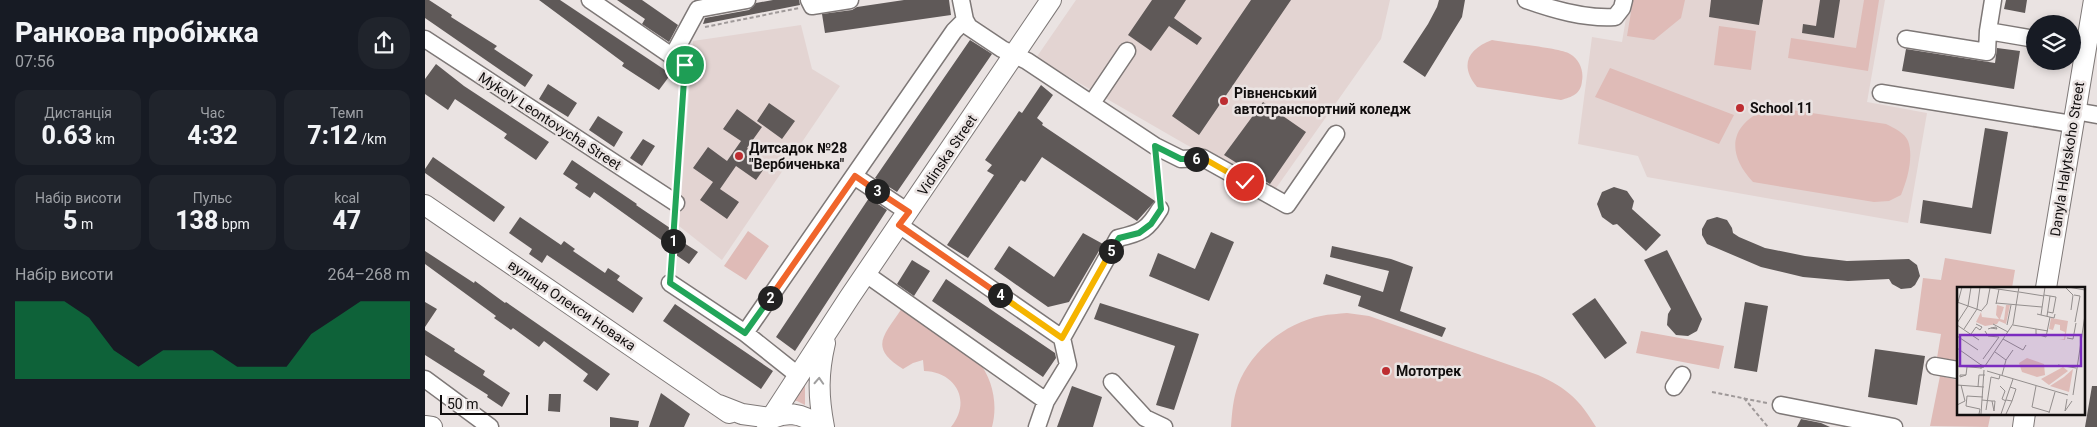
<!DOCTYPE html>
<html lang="uk">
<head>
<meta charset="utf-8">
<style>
  body { margin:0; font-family:Roboto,sans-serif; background:#20242c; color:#f1f3f6; height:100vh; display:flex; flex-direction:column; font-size:19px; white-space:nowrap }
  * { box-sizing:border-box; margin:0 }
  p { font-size:16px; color:#9ea1a6 }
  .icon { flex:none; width:28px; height:28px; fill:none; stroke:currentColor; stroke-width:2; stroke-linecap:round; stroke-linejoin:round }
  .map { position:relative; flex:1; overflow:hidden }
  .drawer { display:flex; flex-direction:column; background:#171b24; width:425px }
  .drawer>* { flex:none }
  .tools { position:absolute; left:1601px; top:15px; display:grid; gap:10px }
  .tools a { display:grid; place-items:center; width:55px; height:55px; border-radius:50%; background:#171b24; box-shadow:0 2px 8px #0003; font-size:25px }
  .scale { position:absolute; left:15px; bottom:12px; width:88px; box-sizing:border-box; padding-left:5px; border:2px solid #110e0e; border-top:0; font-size:14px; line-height:18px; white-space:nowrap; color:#110e0e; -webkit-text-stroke:4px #eae3e2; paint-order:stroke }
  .pin { position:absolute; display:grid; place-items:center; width:42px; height:42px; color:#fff; margin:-21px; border:2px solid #fff; border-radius:50%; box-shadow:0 1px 5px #0007 }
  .km { position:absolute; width:25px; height:25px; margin:-12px; border-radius:50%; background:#222; color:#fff; font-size:14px; line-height:25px; text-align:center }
  .round { display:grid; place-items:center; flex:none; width:52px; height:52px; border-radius:20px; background:#20242c }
  .overview { display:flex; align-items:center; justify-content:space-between; height:85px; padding:0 15px }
  h1 { font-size:28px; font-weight:800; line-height:38px }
  .figures { display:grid; grid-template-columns:repeat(3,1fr); gap:8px; height:85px; padding:5px 15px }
  .figures div { display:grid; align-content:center; border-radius:12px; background:#20242c; text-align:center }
  .figures b { font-size:25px; font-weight:800 }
  .figures small { font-size:14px; font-weight:400 }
  .figures p { font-size:14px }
  .chart { height:140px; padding:10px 15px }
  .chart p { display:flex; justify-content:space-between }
  .chart svg { width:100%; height:90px; margin-top:5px; fill:#0b8043; opacity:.7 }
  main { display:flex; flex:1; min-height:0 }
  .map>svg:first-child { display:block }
</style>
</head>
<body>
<main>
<section class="drawer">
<div class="overview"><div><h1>Ранкова пробіжка</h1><p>07:56</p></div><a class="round"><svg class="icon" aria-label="share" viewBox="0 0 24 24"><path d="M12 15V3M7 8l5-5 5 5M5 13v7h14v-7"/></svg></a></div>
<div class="figures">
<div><p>Дистанція</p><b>0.63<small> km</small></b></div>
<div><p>Час</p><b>4:32</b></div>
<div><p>Темп</p><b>7:12<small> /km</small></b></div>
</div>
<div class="figures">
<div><p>Набір висоти</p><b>5<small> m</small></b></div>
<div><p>Пульс</p><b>138<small> bpm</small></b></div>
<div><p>kcal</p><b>47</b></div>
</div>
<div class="chart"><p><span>Набір висоти</span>264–268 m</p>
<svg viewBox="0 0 160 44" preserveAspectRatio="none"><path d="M0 44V6L10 6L20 6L30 14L40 30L50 38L60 30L70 30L80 30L90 38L100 38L110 38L120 22L130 14L140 6L150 6L160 6V44z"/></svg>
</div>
</section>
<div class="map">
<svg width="1672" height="427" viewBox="0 0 1672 427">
  <rect width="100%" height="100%" fill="#eae3e2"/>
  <!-- built -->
  <path fill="#e3d4d2" d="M651 0H965L956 39 849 191 760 144 611 58Z
    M1204 0H1460L1442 102 1502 113 1483 223 1222 177 1213 156 1153 144 1167 37 1197 42Z
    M376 25 387 69 415 86 297 260 254 226 268 41Z"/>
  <!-- green -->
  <path fill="#dfbbb7" d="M1208 0H1260L1256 18 1229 40 1202 36Z
    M1439 0H1454L1443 71 1363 58 1366 38 1431 48Z
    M1294 26 1331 31 1326 70 1289 65Z
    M1067 40C1082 43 1136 48 1145 54 1154 59 1159 70 1157 81 1156 94 1147 97 1136 100L1052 87C1034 65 1043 49 1067 40Z
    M1185 68 1309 115 1294 144 1170 97Z
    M1346 107 1461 124C1469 128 1480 133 1483 141 1489 157 1482 181 1476 195L1464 201 1449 202 1328 182C1299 151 1306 122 1346 107Z
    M323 231 344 246 321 280 299 266Z
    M1520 258 1590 270 1587 288H1533V362L1512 358 1516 334 1491 330 1498 278 1516 280Z
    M477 308 553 361C568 379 573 405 567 427H526C547 401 531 372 499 371L498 360 488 363 478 369C443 347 459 336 477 308Z
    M922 313 944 316 1113 375C1143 389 1154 399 1171 427H806C807 413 808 399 813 385 826 351 860 323 896 316 904 314 914 314 922 313Z
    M1216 331 1299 346 1294 369 1211 353Z
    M380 376V405L372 401 362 402Z
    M1515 376 1533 380V413H1566L1563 427 1505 426Z"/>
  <!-- building -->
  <path fill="#5f5958" d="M0 0H4L27 15 26 17 72 46 69 49 108 75 100 87 0 18Z
    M114 0H135L246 74 234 90 197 66 199 63Z
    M192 0H217L253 25 244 42 217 24 220 19Z
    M348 0H374L375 5 278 24 280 18 324 10 331 3Z
    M479 0H524L526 15 400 33 397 14 427 10 432 7Z
    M727 0H761L749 18 777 38 772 45 744 26 726 51 703 35Z
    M826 0H866L774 135 747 116Z
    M1014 0H1040L1037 17 1000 77 978 62 1003 24 1012 7Z
    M1286 0H1338L1334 25 1284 17Z
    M1395 0H1415L1409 38 1377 33 1378 24 1391 26Z
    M1581 0H1602L1600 13 1579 9Z
    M545 40 567 54 472 192 450 178Z
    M1572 48 1595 51 1589 89 1477 71 1481 49 1570 63Z
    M11 64 39 86 124 142 111 160 79 138 82 134 30 99 23 110 0 94V79Z
    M123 84 152 103 143 117 114 99Z
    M616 85 628 95 612 118 618 123 617 125 730 201 712 221 617 157 600 182 596 180 543 258 522 245 569 175 562 171 567 165 560 160 594 111 597 113Z
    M838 102 881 132 845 184 799 155Z
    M344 103 370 121 357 139 332 121Z
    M312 109 337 127 322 148 343 163 331 180 311 166 295 189 314 202 302 219 275 200 288 182 268 168 283 147 302 161 316 141 298 129Z
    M173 116 198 132 189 147 164 130Z
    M1560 128 1583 132 1566 234 1495 223 1498 200 1547 208Z
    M218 139 230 146 217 166 205 158Z
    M8 157 80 207 69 222 0 173V169Z
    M147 160 212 204 211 205 248 230 245 234 273 252 264 264 251 255 253 252 169 192 165 198 150 188 153 184 138 174Z
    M1189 187 1202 191 1209 201 1207 209 1236 235 1221 251 1192 224 1188 225 1177 217 1172 204 1177 192Z
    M444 198 462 210 370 351 351 337Z
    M95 217 136 245 139 241 150 249 148 251 180 273 183 268 195 276 192 280 218 298 208 313 122 255 117 263 104 254 107 249 84 233Z
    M1292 217 1302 220 1307 228 1308 233 1314 237 1340 248 1380 256 1422 261 1484 259 1492 265 1495 276 1490 285 1486 288 1476 289 1467 284 1464 279 1423 281 1378 277 1336 267 1282 244 1277 235V229L1282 220Z
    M786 232 809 242 784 301 724 276 733 253 770 269Z
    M658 233 678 244 644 302 623 307 569 269 584 246 629 277Z
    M907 246 966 259 988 267 975 311 1021 328 1017 337 933 306 936 296 898 284 901 274 958 292 964 271 905 257Z
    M1242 250 1277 319 1272 331 1263 336 1251 335 1242 325 1243 314 1246 309 1219 260Z
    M0 251 49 283 50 281 80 303 81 302 185 374 172 391 158 381 163 374 119 341 114 347 88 328 86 330 69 318 71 316 0 264Z
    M487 260 505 271 489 296 472 284Z
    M521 279 630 353 631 358 618 377 507 301Z
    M1170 298 1202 343 1180 359 1147 314Z
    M0 302 12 309 0 327Z
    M1320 302 1343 306 1332 372 1309 368Z
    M675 303 774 334 749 410 731 405 750 346 669 319Z
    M250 304 348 371 336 389 238 321Z
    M0 330 30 349 29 351 60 371 58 375 85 393 77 407 62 397 63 395 0 355Z
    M1450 349 1500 356 1492 405 1443 397Z
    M647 386 677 397 668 427H632Z
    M1667 386H1672V427H1660Z
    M236 393 265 414 259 427H224Z
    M124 394H136L135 412 123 411Z
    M185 417 214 421 213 427H185Z
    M1376 419 1396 423 1405 427H1372Z"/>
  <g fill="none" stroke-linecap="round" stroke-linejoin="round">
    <defs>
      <path id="minor" d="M165 0 260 65
        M384 0 387 6 425 0
        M1101 0C1129 10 1160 19 1190 17L1197 8 1199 0
        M540 20 544 27 577 49 602 61 730 146 756 159 778 158 862 205 911 134
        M1563 31 1610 39
        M0 39 251 203
        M1481 39 1562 52 1563 31 1568 0
        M247 57 273 9 322 0
        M1456 93 1647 124
        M667 103 702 51
        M1650 111 1672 115
        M429 176 483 212
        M474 225 637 338 693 238C717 233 723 229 735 209
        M441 274 621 401
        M245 283 320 333 374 376
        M320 333 529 31 540 20 536 0
        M1510 366 1533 370
        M0 379 65 427
        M687 382 720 418 739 427
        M1249 387 1257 375
        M1356 405 1469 427
        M612 427 621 401 643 365 637 338"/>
      <path id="major" d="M0 205 304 413
        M1621 288 1669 0
        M294 405 317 414 346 418 424 298 626 0
        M341 422C358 410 379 412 393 427
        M0 426 7 427
        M399 427C393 396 393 373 400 343
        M1598 427 1600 413"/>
    </defs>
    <!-- minor casing -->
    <use href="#minor" stroke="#7e7877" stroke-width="19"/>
    <!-- major casing -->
    <use href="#major" stroke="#7e7877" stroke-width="22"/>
    <!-- path -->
    <path stroke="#9f9999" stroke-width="2" stroke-dasharray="4 2.5" stroke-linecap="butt" d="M280 27 374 8
      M731 161 734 196
      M252 187 259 77
      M246 270 250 217
      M1287 392 1342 403
      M1319 398 1343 427"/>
    <!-- minor -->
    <use href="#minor" stroke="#fff" stroke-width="16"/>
    <!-- major -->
    <use href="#major" stroke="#fff" stroke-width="20"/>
  </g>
  <!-- one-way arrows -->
  <defs><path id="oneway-chevron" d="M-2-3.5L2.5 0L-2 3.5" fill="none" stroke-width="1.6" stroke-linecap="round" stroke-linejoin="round" transform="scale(1.25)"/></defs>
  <use stroke="#a09f9f" href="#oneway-chevron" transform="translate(394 381) rotate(-87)"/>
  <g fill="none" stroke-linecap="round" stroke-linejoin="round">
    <defs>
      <path id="split-1" d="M248 241 260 65"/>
      <path id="split-2" d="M248 241 245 283 320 333 345 298"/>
      <path id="split-3" d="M345 298 430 176 452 191"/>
      <path id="split-4" d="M452 191 484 212 474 225 575 295"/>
      <path id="split-5" d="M575 295 637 338 686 251"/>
      <path id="split-6" d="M686 251 694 238 714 233 726 224 736 209 730 146 756 159H771"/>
      <path id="split-7" d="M771 159 778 158 820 182"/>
    </defs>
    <!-- split-1 casing -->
    <use href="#split-1" stroke="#fff" stroke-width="10"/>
    <!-- split-2 casing -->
    <use href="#split-2" stroke="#fff" stroke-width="10"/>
    <!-- split-3 casing -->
    <use href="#split-3" stroke="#fff" stroke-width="10"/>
    <!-- split-4 casing -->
    <use href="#split-4" stroke="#fff" stroke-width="10"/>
    <!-- split-5 casing -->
    <use href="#split-5" stroke="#fff" stroke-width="10"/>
    <!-- split-6 casing -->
    <use href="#split-6" stroke="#fff" stroke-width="10"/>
    <!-- split-7 casing -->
    <use href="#split-7" stroke="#fff" stroke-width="10"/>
    <!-- split-1 -->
    <use href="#split-1" stroke="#22a559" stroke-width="6"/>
    <!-- split-2 -->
    <use href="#split-2" stroke="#22a559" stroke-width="6"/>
    <!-- split-3 -->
    <use href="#split-3" stroke="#f0652b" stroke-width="6"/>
    <!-- split-4 -->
    <use href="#split-4" stroke="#f0652b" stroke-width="6"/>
    <!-- split-5 -->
    <use href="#split-5" stroke="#f5b400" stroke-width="6"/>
    <!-- split-6 -->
    <use href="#split-6" stroke="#22a559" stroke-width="6"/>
    <!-- split-7 -->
    <use href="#split-7" stroke="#f5b400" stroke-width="6"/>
  </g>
  <!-- markers -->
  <g fill="#bd2d31" stroke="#eae3e2" stroke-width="2">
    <circle cx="799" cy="101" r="5"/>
    <circle cx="1315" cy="108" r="5"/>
    <circle cx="314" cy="156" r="5"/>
    <circle cx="961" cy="371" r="5"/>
  </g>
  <g text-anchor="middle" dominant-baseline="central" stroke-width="5" stroke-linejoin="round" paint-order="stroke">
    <!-- poi labels -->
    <g font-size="14" font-weight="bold" fill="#110e0e" stroke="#eae3e2" text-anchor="start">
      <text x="809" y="93">Рівненський<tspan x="809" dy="16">автотранспортний коледж</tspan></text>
      <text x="1325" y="108">School 11</text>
      <text x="324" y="148">Дитсадок №28<tspan x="324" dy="16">"Вербиченька"</tspan></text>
      <text x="971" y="371">Мототрек</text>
    </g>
    <!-- street labels -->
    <g font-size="14" fill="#110e0e" stroke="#eae3e2">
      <text transform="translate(125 121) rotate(33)">Mykoly Leontovycha Street</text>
      <text transform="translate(522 155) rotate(-56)">Vidinska Street</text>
      <text transform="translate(1642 159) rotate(-81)">Danyla Halytskoho Street</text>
      <text transform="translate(147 305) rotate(34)">вулиця Олекси Новака</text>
    </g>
  </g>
  <!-- overview -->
  <g transform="translate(1532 287)">
    <rect width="128" height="128" fill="#eae3e2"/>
    <path d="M40 18 47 20 43 32 47 33 49 18H53L49 37 42 34 40 37 28 39 19 35 24 25 25 30 42 32 39 28ZM94 31 111 34 108 53 102 52H107L108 45 103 43V38L98 37 96 43 92 42ZM70 71 87 77 88 88 80 90 65 85 62 76ZM106 80 111 84 92 98 84 92ZM116 82 112 105 93 99 107 90Z" fill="#dfbbb7"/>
    <path fill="none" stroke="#938e8d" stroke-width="1" d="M27 0 61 5M108 0 116 8 114 23M111 0 128 3M62 5 87 9M87 8 99 10 96 26 91 25M117 8 123 9 118 35M0 15 25 24M39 16 85 20M39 17 42 2M0 19 5 0M25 23 30 17 33 1M80 27 84 28 88 0M84 28 97 31 98 27M90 29 93 9M0 36 11 19 14 0M36 37 51 45M0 38 22 53M50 38 54 18M56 38 91 44M7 42 20 22 23 0M31 42 34 41 39 40 40 42 34 41M79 42V47L89 50 93 30M14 47 19 40 23 43 25 40 19 37M0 49 21 63M110 51 116 52 119 36M46 52 66 63 69 58M0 61 27 80 23 81M38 65 49 73 56 63M26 72 42 50 31 49 28 44M24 78 28 79 56 37 62 0M101 78 119 81M0 79 25 81M30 84 111 108M9 88 3 90V88H9L10 80M45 88 49 73M0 98 27 100M43 99 48 104 45 112 49 114M79 99 75 120 92 125M21 100 22 88H28M53 100 59 102 55 114M116 108 128 28M110 112 108 124 115 114M25 113 35 114 37 124 38 114H35M0 118 8 114 4 98M29 123 34 90 42 92 43 88M92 126 98 105M22 127 23 122 9 119 10 109 26 110M24 127 27 83M44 127 56 92M49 127 55 114 49 113"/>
    <path fill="#7b2cbf" fill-opacity="0.15" stroke="#7b2cbf" stroke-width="2.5" d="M3 48H124V79H3Z"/>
    <rect width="128" height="128" fill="none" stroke="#110e0e" stroke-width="2.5"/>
  </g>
</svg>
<div class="tools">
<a><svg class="icon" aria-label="layers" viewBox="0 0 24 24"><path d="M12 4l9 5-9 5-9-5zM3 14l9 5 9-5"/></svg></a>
</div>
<div class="scale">50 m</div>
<div class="pin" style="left:260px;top:65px;background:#1e9e55"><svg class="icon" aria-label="arrive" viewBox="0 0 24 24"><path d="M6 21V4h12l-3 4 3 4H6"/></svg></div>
<div class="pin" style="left:820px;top:182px;background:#d93025"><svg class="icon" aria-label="check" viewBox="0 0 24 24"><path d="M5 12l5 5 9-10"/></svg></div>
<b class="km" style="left:248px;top:241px">1</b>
<b class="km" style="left:345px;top:298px">2</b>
<b class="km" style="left:452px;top:191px">3</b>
<b class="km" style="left:575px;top:295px">4</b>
<b class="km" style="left:686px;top:251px">5</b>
<b class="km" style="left:771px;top:159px">6</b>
</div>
</main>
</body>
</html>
